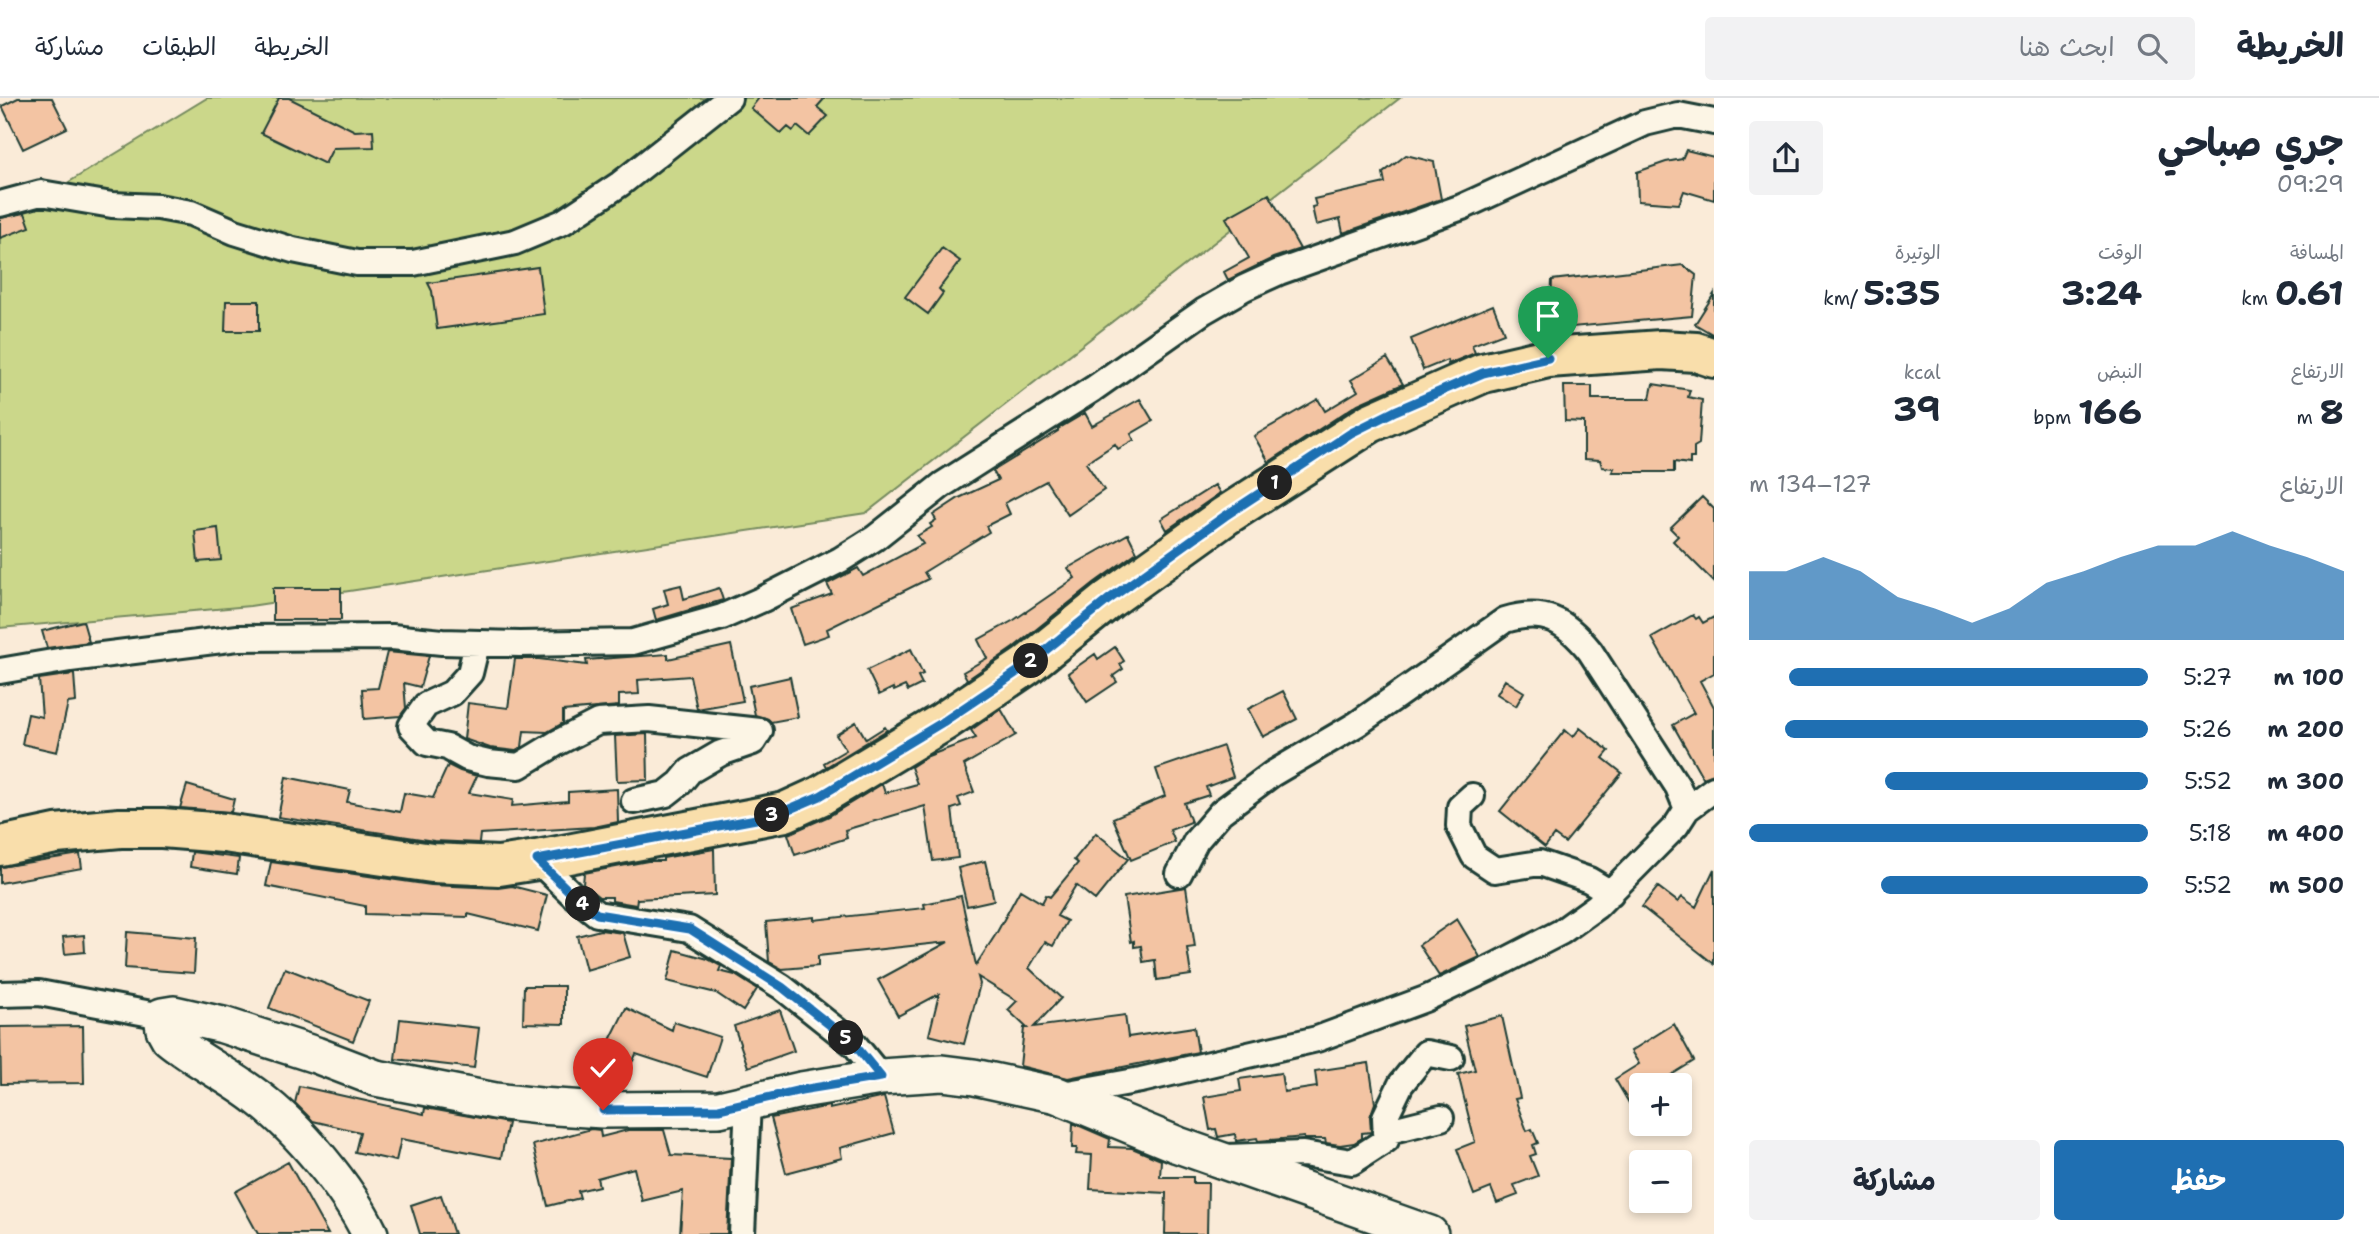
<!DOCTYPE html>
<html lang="ar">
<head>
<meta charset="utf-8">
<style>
  body { margin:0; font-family:"Shantell Sans","Playpen Sans Arabic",sans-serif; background:#f2f2f3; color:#1f2937; direction:rtl; height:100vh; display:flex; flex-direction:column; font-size:26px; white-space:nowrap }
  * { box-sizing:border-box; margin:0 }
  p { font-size:23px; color:#747a83 }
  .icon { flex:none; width:38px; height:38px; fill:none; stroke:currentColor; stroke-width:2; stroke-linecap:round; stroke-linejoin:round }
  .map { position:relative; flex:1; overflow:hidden; direction:ltr }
  .side { display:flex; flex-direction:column; background:#fff; width:665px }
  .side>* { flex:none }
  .controls { position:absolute; left:1629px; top:975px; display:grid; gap:14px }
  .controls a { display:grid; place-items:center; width:63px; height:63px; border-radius:7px; background:#fff; box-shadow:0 4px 10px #0003; font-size:35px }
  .pin { position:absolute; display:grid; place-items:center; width:60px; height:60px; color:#fff; margin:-72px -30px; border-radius:50% 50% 50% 0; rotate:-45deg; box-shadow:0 0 7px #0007 }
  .pin .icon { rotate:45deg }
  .km { position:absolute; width:35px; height:35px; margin:-18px; border-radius:50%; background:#222; color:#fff; font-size:19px; line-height:35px; text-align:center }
  .round { display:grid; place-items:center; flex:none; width:74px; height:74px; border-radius:7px; background:#f2f2f3 }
  .summary { display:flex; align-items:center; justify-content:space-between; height:119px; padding:0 35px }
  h1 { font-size:38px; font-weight:700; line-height:52px }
  .figures { display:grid; grid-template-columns:repeat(3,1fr); gap:10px; height:119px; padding:7px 35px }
  .figures div { display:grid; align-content:center }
  .figures b { font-size:35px; font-weight:700 }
  .figures small { font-size:19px; font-weight:400 }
  .figures p { font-size:19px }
  .chart { height:196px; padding:14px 35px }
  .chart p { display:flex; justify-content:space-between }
  .chart svg { width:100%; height:126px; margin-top:7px; fill:#1f6fb2; opacity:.7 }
  .action { display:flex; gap:14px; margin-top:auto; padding:14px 35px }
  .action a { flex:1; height:80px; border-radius:7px; background:#1f6fb2; color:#fff; font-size:28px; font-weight:700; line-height:80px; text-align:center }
  .action a+a { background:#f2f2f3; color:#1f2937 }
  ul { padding:0 35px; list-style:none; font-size:23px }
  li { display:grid; grid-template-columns:112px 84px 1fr; align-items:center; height:52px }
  li i { height:18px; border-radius:9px; background:#1f6fb2 }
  header { display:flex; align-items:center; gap:42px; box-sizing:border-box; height:98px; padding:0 35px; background:#fff; border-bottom:2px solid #e0e1e3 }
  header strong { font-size:33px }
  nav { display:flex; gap:38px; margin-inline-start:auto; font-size:24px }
  .search { width:490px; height:63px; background:#f2f2f3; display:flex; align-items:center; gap:18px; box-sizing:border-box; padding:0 24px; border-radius:7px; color:#747a83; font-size:26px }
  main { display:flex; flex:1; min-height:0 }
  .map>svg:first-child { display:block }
</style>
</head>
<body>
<header>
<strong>الخريطة</strong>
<div class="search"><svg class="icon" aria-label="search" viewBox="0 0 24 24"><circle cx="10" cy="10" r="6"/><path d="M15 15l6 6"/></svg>ابحث هنا</div>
<nav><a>الخريطة</a><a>الطبقات</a><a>مشاركة</a></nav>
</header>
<main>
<section class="side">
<div class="summary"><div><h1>جري صباحي</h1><p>09:29</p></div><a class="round"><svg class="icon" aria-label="share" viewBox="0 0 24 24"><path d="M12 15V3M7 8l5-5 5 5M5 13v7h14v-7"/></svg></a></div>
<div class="figures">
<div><p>المسافة</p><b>0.61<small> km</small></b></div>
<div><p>الوقت</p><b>3:24</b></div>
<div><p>الوتيرة</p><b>5:35<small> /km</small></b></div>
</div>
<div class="figures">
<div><p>الارتفاع</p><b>8<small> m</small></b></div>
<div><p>النبض</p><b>166<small> bpm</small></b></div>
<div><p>kcal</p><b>39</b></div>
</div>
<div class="chart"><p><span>الارتفاع</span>127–134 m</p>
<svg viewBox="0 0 160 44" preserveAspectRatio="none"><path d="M0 44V20L10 20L20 15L30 20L40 29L50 33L60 38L70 33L80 24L90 20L100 15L110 11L120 11L130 6L140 11L150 15L160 20V44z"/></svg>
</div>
<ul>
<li><b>100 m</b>5:27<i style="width:90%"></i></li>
<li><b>200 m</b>5:26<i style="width:91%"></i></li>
<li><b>300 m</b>5:52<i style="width:66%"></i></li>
<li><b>400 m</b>5:18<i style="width:100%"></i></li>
<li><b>500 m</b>5:52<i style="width:67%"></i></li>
</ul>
<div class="action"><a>حفظ</a><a>مشاركة</a></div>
</section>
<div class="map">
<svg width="1714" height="1136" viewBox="0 0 1714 1136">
  <rect width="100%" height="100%" fill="#faebd8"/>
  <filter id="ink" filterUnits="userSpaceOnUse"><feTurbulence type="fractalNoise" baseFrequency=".0143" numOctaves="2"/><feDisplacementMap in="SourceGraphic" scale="14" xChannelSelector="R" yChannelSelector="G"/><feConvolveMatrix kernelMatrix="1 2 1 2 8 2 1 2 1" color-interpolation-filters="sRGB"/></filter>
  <g filter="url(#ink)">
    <!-- green -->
    <path fill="#cbd78a" stroke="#758a5f" stroke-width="2" d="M207 0H1400L866 415 250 508 0 530V126Z"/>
    <!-- building -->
    <path fill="#f3c4a3" stroke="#1f3d34" stroke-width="2" d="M18 0H52L67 30 23 51 2 8Z
      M279 0H289L355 33 373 32 374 49 333 50 325 66 261 35Z
      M759 0H825L817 9 828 18 809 38 797 28 793 33 788 29 781 36 751 10Z
      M1686 52 1714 59V102L1684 93 1679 106 1638 103 1637 74 1666 64 1682 61Z
      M1406 57 1434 64 1441 101 1343 135 1340 121 1316 127 1312 109 1316 108 1314 101 1385 85 1383 75Z
      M1269 96 1300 151 1273 160 1228 182 1224 174 1249 160 1226 120Z
      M25 115 30 129 0 140V120Z
      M942 150 960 163 939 191 943 195 928 216 905 199Z
      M1683 167 1696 177 1692 218 1550 231 1552 182Z
      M538 169 544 216 437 231 432 193 428 185Z
      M1714 196V237L1695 226Z
      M226 203H259V233H225Z
      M1493 207 1504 235 1472 247 1475 255 1448 266 1447 262 1423 272 1411 241Z
      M1387 260 1403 286 1358 306 1269 364 1254 338 1318 301 1325 313 1358 293 1351 282Z
      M1653 286 1690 292 1688 299 1702 302 1699 346 1694 349V360H1690V366L1674 364V374H1612L1614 370 1602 369 1600 362 1584 361V324L1565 323 1564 288H1592V301H1650Z
      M1140 301 1153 323 1131 336 1134 342 1118 351 1115 346 1086 365 1104 392 1068 417 1046 383 1005 405 1010 416 986 428 989 434 924 474 928 481 827 531 829 537 803 546 791 511 832 496 827 486 858 470 863 478 923 446 917 438 932 429 930 426 936 422 933 417 959 400 998 382 993 373 1058 333V331L1085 315 1092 328Z
      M1215 387 1220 395 1167 432 1161 421Z
      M1702 399 1714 411V484L1673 443 1678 438 1670 430Z
      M218 430 221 462 198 464 195 433Z
      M1128 436 1137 454 1094 485 1013 550 964 584 967 581 963 574 987 560 978 542 1014 522 1075 480 1068 470Z
      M681 487 684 501 719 490 723 502 656 522 653 511 668 506 664 491Z
      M273 490H341V522H273Z
      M1693 517 1696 521 1699 519 1703 525 1714 519V575L1700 583 1714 609V676L1703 680 1673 627 1694 615 1652 540Z
      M83 523 89 544 47 550 42 533Z
      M731 547 743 603 697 611 690 578 638 582 639 596 619 597V608L563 613V625L547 634 524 633 522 649 516 653 490 650 464 641 468 605 508 610 515 561H539L587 567 586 562 668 556V561Z
      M1115 549 1124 563 1120 566 1123 571 1113 578 1117 584 1087 604 1068 575 1095 556 1098 561Z
      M911 551 923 576 918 578 922 586 908 593 905 588 894 593 893 590 879 597 867 572Z
      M387 554 429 558 420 589 404 585 406 610 400 618 364 621 362 591 378 590Z
      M74 576 76 604 68 605 57 654 22 646 28 616 42 619 39 581Z
      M790 579 798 619 771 624 768 621 755 617 749 588Z
      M1505 582 1524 594 1516 608 1497 596Z
      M1283 593 1297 621 1263 639 1248 611Z
      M1001 611 1016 637 964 667 974 694 958 700 961 708 952 711 958 760 933 763 925 708 845 732 847 740 795 757 788 736 829 718 882 686 885 695 917 686 911 669 928 658 976 640 971 632Z
      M856 624 866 641 885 629 887 632 826 669 824 665 846 652 836 637Z
      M1580 630 1609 653 1603 660 1622 675 1565 745 1554 737 1545 749 1500 713 1565 632 1573 639Z
      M647 636 648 682 617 683 615 638Z
      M1223 648 1233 679 1206 689 1209 697 1184 705 1191 724 1170 732 1175 744 1131 762 1113 720 1165 698 1156 671Z
      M448 667 460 673 477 678 469 695 513 702 512 708 568 703V694L617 691 618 724 594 729 480 736 479 745 434 743 278 719 286 679 350 692 347 704 400 714 404 695 433 700Z
      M187 687 234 701 231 714 180 710Z
      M1096 735 1128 761 1095 802 1076 787 1057 818 1067 823 1053 848 1045 844 1029 870 1061 900 1034 929 1125 917 1128 939 1194 929 1198 954 1068 980 1020 968 1024 930H1027L1008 912 1017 903 978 879 980 886 964 946 929 937 939 896 898 918 878 882 948 844 818 858V868L782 871 769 864 766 824 814 819V822L925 810 924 806 961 798 976 867 996 836 1020 792 1042 805 1046 797 1050 799 1078 765 1074 762Z
      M714 751 715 797 637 801 636 807 612 803V799H599L583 786 584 775 648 763H663V760Z
      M192 754 239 760 237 776 190 769Z
      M80 756 82 770 0 785V769Z
      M985 763 994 802 967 808 958 770Z
      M271 764 431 787 498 790 512 788 547 797 538 833 468 816V819L365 816V808L266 788Z
      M1714 771V866L1642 809 1658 789 1678 804 1682 799 1696 809Z
      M1186 789 1195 849 1187 850 1191 877 1157 882 1155 862 1143 864 1141 848 1134 849V843L1131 844 1124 799Z
      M1457 821 1480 859 1439 878 1419 847Z
      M600 832 623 835 630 859 586 872 577 838Z
      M127 834 196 840 194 875 125 870Z
      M84 837 85 854 65 856 63 839Z
      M675 852 708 861 721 868 719 873 735 877 757 891 743 913 716 895 667 883Z
      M285 870 369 903 353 943 269 910Z
      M524 888H564V926L523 925Z
      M626 910 672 932 674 924 720 939 707 979 636 956 633 963 606 950Z
      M780 912 794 953 748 969 734 928Z
      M1502 918 1520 1000 1515 1001 1527 1033 1532 1031 1538 1045 1533 1047 1536 1056 1530 1058 1538 1078 1514 1087 1518 1097 1497 1105 1491 1090 1474 1097 1457 1051 1475 1044 1458 976 1475 972 1464 928Z
      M400 921 479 930 474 970 395 961Z
      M1674 926 1694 963 1655 987H1642V1027L1615 981 1639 966 1631 953Z
      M83 928 84 985 1 986 0 929Z
      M1369 965 1375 1005 1370 1019 1371 1034 1362 1035V1040L1354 1045 1340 1047 1326 1045 1325 1041H1304V1039L1258 1043 1257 1040 1236 1043 1235 1036 1218 1039 1216 1031 1210 1032 1204 999 1241 993 1239 981 1281 975 1284 994 1317 989 1315 973Z
      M299 988 424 1016 425 1010 508 1025 501 1060 401 1041 396 1063 355 1054 360 1034 313 1023 295 1005Z
      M884 999 894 1035 840 1050 842 1060 786 1075 771 1020 829 1008V1011Z
      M1073 1025 1110 1041 1109 1049 1132 1050 1161 1062 1160 1079H1193V1085H1208L1207 1136H1165L1166 1095 1090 1091 1092 1057 1076 1056 1077 1050H1072Z
      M591 1031 600 1032 601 1039 628 1032H664L671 1057 731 1060 727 1136H680L683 1093 642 1103 634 1070 597 1080 599 1088 578 1093 580 1100 548 1108 533 1047Z
      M288 1064 328 1136H258L235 1094Z
      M441 1097 454 1136H420L411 1107Z"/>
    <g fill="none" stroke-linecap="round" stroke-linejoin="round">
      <defs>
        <path id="street" d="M0 106 41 95 112 107 158 109 191 115 235 134 293 152 357 165H413L515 144 563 124 620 86 729 0
          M477 546 470 575 452 595 426 607 411 628 427 645 447 649 467 660 488 665 519 668 557 645 598 624 649 621 760 633 753 644 721 655 690 673 680 685 666 696 634 703
          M0 573 70 561 238 540 392 539 442 544 520 546 633 544 722 519 763 501 840 462 875 440 942 387 1093 291 1204 213 1244 190 1279 174 1462 109 1645 25 1678 17 1714 24
          M1472 698 1460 709 1459 728 1474 758 1495 772 1540 765 1589 782 1611 795
          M537 762 573 797 597 816 689 831 782 889 855 947 881 979
          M1179 776 1196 743 1221 714 1272 676 1357 626 1505 522C1544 510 1565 522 1590 553L1678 689 1687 711
          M0 896 39 895 162 918
          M1057 997 1141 982 1317 941 1425 901 1495 868 1561 834 1597 808 1676 728 1687 711 1714 691
          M1385 1034 1441 1020
          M1227 1059 1303 1056 1352 1064 1386 1042 1385 1019 1401 986 1426 955 1451 960
          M742 1136 748 1004"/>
        <path id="secondary" d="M370 1136C348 1090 299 1031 258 1000 230 978 197 963 169 940L164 931 162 918 174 916 223 927 316 957 376 980 495 1003 540 1008 603 1012 719 1011 801 992 881 979 942 975 974 979 1057 997 1178 1047 1430 1136"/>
        <path id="primary" d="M0 748 56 736 120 730H162L224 735 432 765 499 768 537 762 785 714 820 698 943 624 1026 568 1108 502 1225 418 1370 325 1483 275 1548 260 1661 252 1696 254 1714 260"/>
      </defs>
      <!-- street casing -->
      <use href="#street" stroke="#1f3d34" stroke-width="30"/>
      <!-- secondary casing -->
      <use href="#secondary" stroke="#1f3d34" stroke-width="40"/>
      <!-- primary casing -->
      <use href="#primary" stroke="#1f3d34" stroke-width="44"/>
      <!-- street -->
      <use href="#street" stroke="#fcf5e5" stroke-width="24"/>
      <!-- secondary -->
      <use href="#secondary" stroke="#fcf5e5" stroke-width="35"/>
      <!-- primary -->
      <use href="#primary" stroke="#f9deab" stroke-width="38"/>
    </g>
  </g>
  <g fill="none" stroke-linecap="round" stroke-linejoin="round" filter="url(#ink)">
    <defs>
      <path id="route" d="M603 1012 719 1011 801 992 881 979 855 947 782 889 690 831 597 816 573 797 537 762 756 721 785 713 820 698 943 624 1026 568 1108 502 1225 418 1351 335 1395 313 1483 275 1548 260"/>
    </defs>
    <!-- route casing -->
    <use href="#route" stroke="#fff" stroke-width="14"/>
    <!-- route -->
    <use href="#route" stroke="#1f6fb2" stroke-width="9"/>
  </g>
</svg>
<div class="controls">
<a>+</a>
<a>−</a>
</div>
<div class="pin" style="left:1548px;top:260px;background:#1e9e55"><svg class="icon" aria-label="arrive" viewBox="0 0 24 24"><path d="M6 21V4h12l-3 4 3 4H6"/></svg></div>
<div class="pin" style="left:603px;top:1012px;background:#d93025"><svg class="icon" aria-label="check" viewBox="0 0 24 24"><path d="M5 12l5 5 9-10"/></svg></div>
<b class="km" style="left:1275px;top:385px">1</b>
<b class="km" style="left:1031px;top:563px">2</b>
<b class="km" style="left:772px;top:717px">3</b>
<b class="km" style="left:583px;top:806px">4</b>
<b class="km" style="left:846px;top:940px">5</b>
</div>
</main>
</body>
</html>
